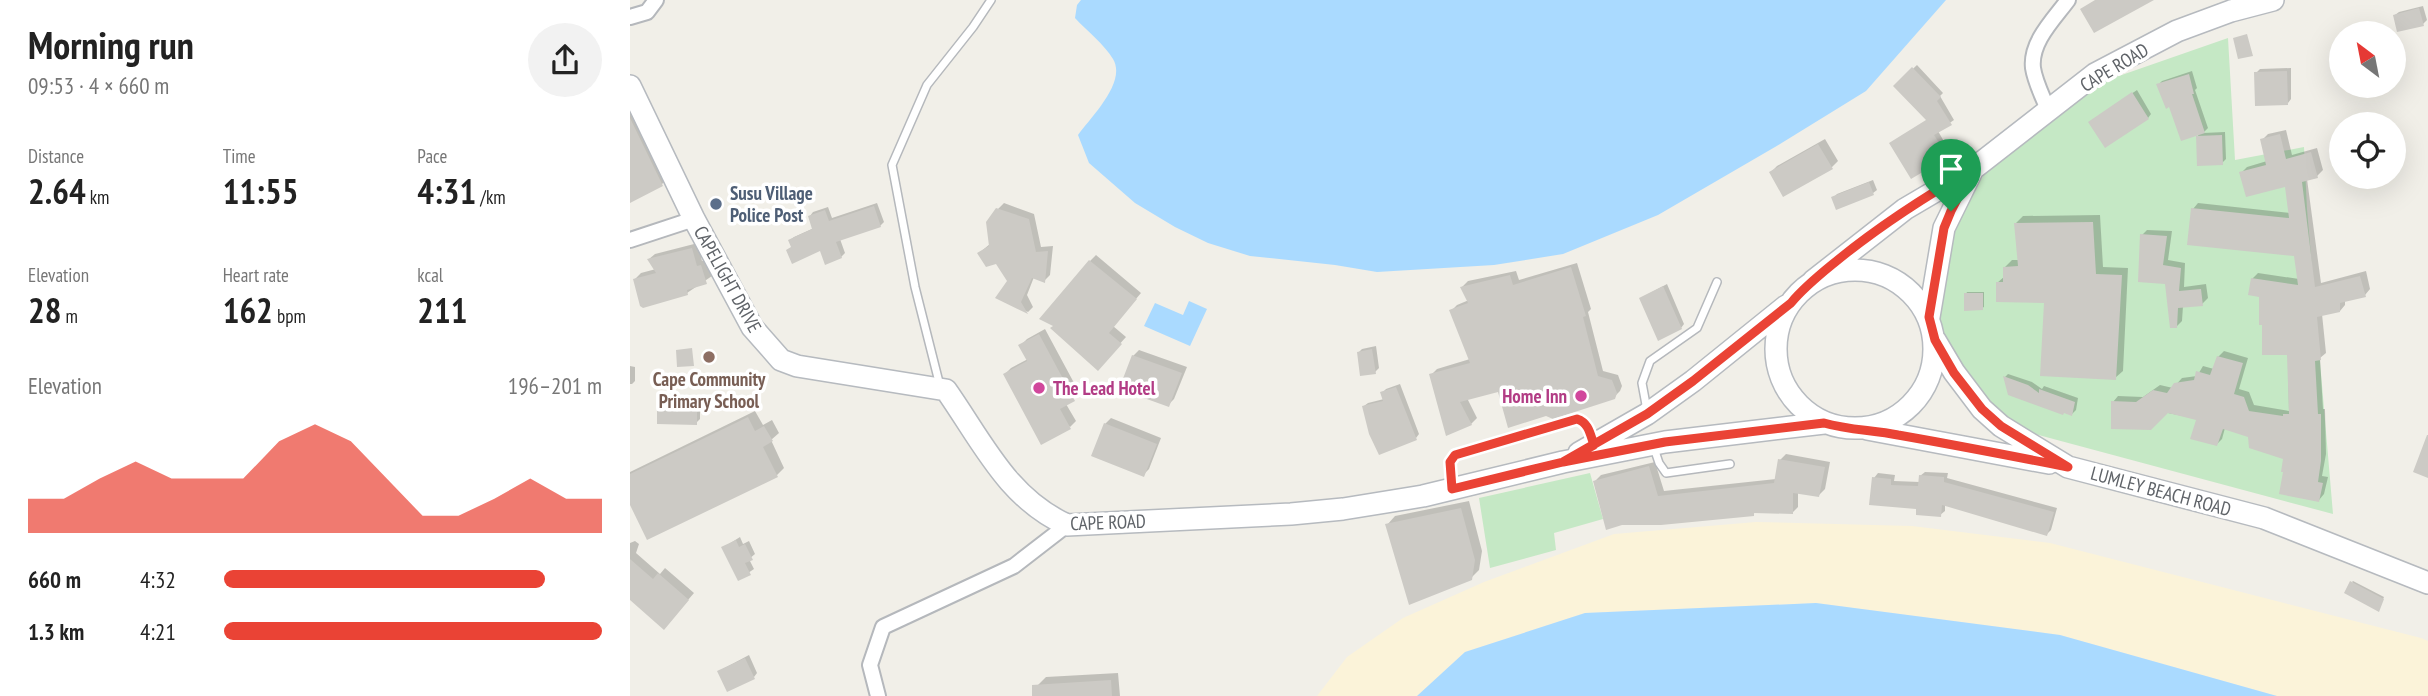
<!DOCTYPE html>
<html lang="en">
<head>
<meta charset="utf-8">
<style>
  body { margin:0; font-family:"PT Sans Narrow",sans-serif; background:#f2f2f2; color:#222; height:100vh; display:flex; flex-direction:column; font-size:26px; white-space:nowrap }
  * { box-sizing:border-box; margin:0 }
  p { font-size:23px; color:#767676 }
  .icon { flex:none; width:38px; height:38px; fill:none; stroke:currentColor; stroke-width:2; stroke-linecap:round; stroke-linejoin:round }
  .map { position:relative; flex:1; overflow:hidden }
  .drawer { display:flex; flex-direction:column; background:#fff; width:630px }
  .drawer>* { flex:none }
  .needle { width:46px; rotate:328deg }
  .controls { position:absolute; left:1699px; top:21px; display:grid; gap:14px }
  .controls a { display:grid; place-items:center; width:77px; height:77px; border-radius:50%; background:#fff; box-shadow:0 7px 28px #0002; font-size:35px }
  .pin { position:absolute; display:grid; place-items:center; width:60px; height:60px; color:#fff; margin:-72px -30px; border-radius:50% 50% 50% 0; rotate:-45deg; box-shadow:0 0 7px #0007 }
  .pin .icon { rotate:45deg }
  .round { display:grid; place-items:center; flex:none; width:74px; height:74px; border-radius:37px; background:#f2f2f2 }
  .head { display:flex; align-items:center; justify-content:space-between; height:119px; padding:0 28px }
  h1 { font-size:38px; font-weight:600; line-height:52px }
  .stats { display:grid; grid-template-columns:repeat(3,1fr); gap:10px; height:119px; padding:7px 28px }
  .stats div { display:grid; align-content:center }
  .stats b { font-size:35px; font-weight:600 }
  .stats small { font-size:19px; font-weight:400 }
  .stats p { font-size:19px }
  .chart { height:196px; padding:14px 28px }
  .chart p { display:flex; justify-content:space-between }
  .chart svg { width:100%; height:126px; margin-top:7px; fill:#ea4335; opacity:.7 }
  ul { padding:0 28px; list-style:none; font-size:23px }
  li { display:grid; grid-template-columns:112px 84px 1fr; align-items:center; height:52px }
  li i { height:18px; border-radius:9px; background:#ea4335 }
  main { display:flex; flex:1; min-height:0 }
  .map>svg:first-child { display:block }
</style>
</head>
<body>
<main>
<section class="drawer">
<div class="head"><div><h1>Morning run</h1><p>09:53 · 4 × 660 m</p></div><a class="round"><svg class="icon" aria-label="share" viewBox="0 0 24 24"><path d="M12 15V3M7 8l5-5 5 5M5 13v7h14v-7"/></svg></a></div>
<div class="stats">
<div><p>Distance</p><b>2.64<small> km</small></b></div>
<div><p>Time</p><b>11:55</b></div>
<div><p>Pace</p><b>4:31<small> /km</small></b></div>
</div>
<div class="stats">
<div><p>Elevation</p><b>28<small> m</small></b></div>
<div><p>Heart rate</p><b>162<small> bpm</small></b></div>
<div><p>kcal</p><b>211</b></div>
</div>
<div class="chart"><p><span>Elevation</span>196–201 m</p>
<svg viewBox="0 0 160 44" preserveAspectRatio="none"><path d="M0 44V32L10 32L20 25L30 19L40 25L50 25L60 25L70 12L80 6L90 12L100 25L110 38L120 38L130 32L140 25L150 32L160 32V44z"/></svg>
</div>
<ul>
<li><b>660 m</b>4:32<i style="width:85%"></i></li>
<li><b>1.3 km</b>4:21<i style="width:100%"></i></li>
</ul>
</section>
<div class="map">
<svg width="1798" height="696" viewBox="0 0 1798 696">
  <rect width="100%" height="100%" fill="#f1efe8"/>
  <!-- green -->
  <path fill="#c5e8c5" d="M1598 38 1605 160 1674 147 1677 209 1703 514 1356 421 1305 323 1321 223 1369 153 1463 85Z
    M960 473 973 519 924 533 926 550 860 568 849 498Z"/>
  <!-- sand -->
  <path fill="#fbf3d9" d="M1126 522 1282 526 1420 543 1791 638 1798 641V696H1647L1430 635 1186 603 955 613 835 652 787 696H687L717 657 773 618 854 582 984 534Z"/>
  <!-- water -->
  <path fill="#aadaff" d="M451 0H1316L1236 91 1145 147 1028 215 933 254 864 265 747 272 705 265 620 256 578 243 545 227 505 203 459 163 448 135C461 117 497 82 483 59 475 45 456 30 445 18L447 5Z
    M559 301 577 309 560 346 514 326 525 303 553 315Z
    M1186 603 1430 635 1647 696H787L835 652 955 613Z"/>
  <!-- shadow -->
  <path fill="#0003" d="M1793 6 1797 20 1793 24 1765 15 1769 12Z
    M1287 65 1313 93 1310 96 1324 120 1308 131 1320 152 1281 177 1297 120 1265 86Z
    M1661 68V99L1658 103 1626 73 1630 69Z
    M1562 71 1567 88 1565 90 1578 128 1573 133 1595 132 1596 159 1592 163 1569 164 1568 134 1540 105 1528 85 1532 81Z
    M1507 90 1521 114 1518 118 1464 119Z
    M0 101 38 178 32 184 0 201Z
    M1656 130 1662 155 1687 148 1693 170 1687 176 1677 179 1691 283 1736 271 1740 289 1735 295 1715 300V305L1710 311 1692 314 1696 353 1690 358 1693 409H1695L1696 454 1692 476 1698 477 1694 494 1689 500 1655 458 1619 435 1595 428 1592 439 1586 445 1568 419 1483 402 1488 396 1513 397 1530 385 1543 388 1552 378 1567 376 1573 366 1584 369 1588 357 1594 351 1618 358 1609 389 1619 392 1624 405 1659 411 1658 354 1634 323 1630 295 1622 279 1628 273 1669 279 1665 255 1563 209 1568 203 1660 213 1656 184 1611 173 1617 167 1637 161 1632 140 1638 134Z
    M1195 139 1208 161 1202 167 1141 172 1147 166Z
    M1243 180 1247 190 1243 193 1203 198 1207 194Z
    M247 203 254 222 250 226 210 239 215 253 211 257 191 249 163 246 160 240 164 237 184 228 180 216 183 212 198 207 202 218Z
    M374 203 404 214 411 247 423 246 420 275 414 281 404 277 397 295 403 307 398 312 367 297 379 281 366 262 349 253 360 244 368 209Z
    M1470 215 1473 267 1498 268 1493 371 1485 378 1416 301 1367 283 1375 276V267L1382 260H1389L1386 223 1393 216Z
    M1517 230 1542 231 1538 260 1555 263 1554 287 1576 284 1578 298 1572 304 1553 306 1552 321 1547 326 1536 282 1512 235Z
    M68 243 72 261 77 260 82 276 57 293 5 279 11 273 26 269 19 259 25 254Z
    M466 255 511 293 483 326 496 337 468 368 460 261Z
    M947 263 961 309 958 312 973 371 988 375 992 386 990 391 984 397 869 390 837 398 847 418 841 424 801 375 807 369 840 359 821 311 827 305 839 300 832 287 838 281 886 271 889 280Z
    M1037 284 1054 324 1051 328 1011 298Z
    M1337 292H1354V307L1352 308 1336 294Z
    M415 329 450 394 436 404 446 421 440 427 375 374 381 368 398 359 391 345 397 339Z
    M746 346 749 368 745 372 728 353 732 349Z
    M509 350 557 367 544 399 538 405 503 356Z
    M0 366 5 367V381L2 384H0Z
    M1378 374 1402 382 1412 389 1414 386 1448 398 1446 410 1442 414 1435 411 1375 377Z
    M770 384 789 434 786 438 734 406 738 403 754 399 752 393 756 389Z
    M33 403H70V419L66 423 29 406Z
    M125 411 133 425 142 420 149 433 141 440 154 468 147 475 0 501V472Z
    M481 418 531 438 519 469 513 475 475 424Z
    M1156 454 1200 462 1195 489 1189 495 1168 492V507L1162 513 1126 512 1123 514 1031 524 965 481 971 475 1025 462 1034 491 1146 479 1150 460Z
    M1295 472 1318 473 1317 478 1427 508 1421 530 1417 534 1315 504V511L1310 515 1288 507 1244 478 1248 473 1265 475 1264 481 1290 482V476Z
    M839 501 852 551 849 570 841 578 757 525 765 516Z
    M110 537 113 544 119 541 125 554 119 559 124 569 109 579 94 547Z
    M5 541 9 544 6 553 30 574 35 568 64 593 40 621 0 598V543Z
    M1723 581 1754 597 1749 608 1722 582Z
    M119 655 127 673 124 677 89 671Z
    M488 673 490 696H409L408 685 416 677Z"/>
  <!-- building -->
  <path fill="#cccac5" d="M1465 0H1524L1464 33 1450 9Z
    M1789 8 1794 26 1767 32 1763 15Z
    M1617 34 1623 56 1608 59 1603 38Z
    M1282 67 1311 97 1307 101 1322 125 1304 135 1318 157 1281 179 1259 143 1296 120 1263 86Z
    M1657 71 1658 105 1625 106 1624 72Z
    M1559 74 1564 94H1562L1575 133 1566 136 1592 135 1593 165 1567 166 1566 136 1551 141 1539 107 1536 109 1526 84Z
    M1502 92 1519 119 1475 148 1458 122Z
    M0 118 33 186 0 203Z
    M1650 134 1656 159 1681 152 1688 178 1672 182 1685 287 1730 276 1736 297 1710 303V312L1687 317 1691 360 1685 361 1688 414H1691V461L1688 482 1693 483 1689 502 1649 494 1653 472H1651L1653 459 1619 448 1618 437 1593 429 1587 446 1560 439 1566 420 1538 413 1521 430 1481 429V401L1506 402 1523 390 1537 393 1544 383 1564 380 1566 371 1580 375 1587 356 1613 363 1604 394 1614 397 1619 411 1653 416V414H1659L1657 355H1632V325H1629V297L1618 295 1621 278 1668 285 1664 256 1557 245 1561 208 1659 218 1655 187 1616 197 1609 172 1636 165 1630 139Z
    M1188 144 1203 169 1153 197 1139 172Z
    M1239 182 1244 195 1206 210 1201 197Z
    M244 206 251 227 206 242 212 258 195 265 190 251 162 264 156 250 161 247 158 240 182 229 178 216 195 210 199 221Z
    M366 208 399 219 406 252 418 251 415 283 402 278 391 302 398 314 365 298 377 281 366 264 356 267 347 253 359 246 356 222Z
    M1463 222 1466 274 1492 275 1486 380 1410 376 1414 303 1366 302V282H1373V267L1388 266 1384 223Z
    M1510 234 1537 236 1533 265 1551 268 1549 291 1571 289 1573 306 1548 308 1547 328H1540L1535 284 1508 282Z
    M62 248 67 266 71 265 77 284 57 290 58 295 13 308 10 306 3 279 26 273 17 259Z
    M459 260 507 299 479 333 492 344 468 371 420 328 423 326 409 319Z
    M941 267 956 316 953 317 968 376 982 380 987 393 985 399 923 419 916 416 878 428 868 392 830 402 842 425 816 436 799 374 840 363 819 310 838 303 830 287 880 275 883 285Z
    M1033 286 1052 329 1028 341 1009 298Z
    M1334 293H1353V310L1334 311Z
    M409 334 445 401 430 409 441 429 411 445 373 374 397 361 388 345Z
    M62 348 64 366 47 367 46 350Z
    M742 349 746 374 730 376 727 352Z
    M502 355 552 373 539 407 489 389Z
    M1373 376 1398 385 1409 393V389L1445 402 1442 416 1434 413 1433 415 1378 395Z
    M766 387 787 440 749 455 739 434 732 406 753 401 750 392Z
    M27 406H67V425L27 424Z
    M118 417 125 431 134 426 143 441 133 447 148 477 17 540 0 505V474Z
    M474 423 527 444 514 477 461 456Z
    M1797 435H1798V478L1783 472Z
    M1148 459 1195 467 1189 497 1163 493V514L1124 513V516L1031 525H992L976 530 963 481 1019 466 1028 496 1144 483Z
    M1289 475 1314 477V482L1424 512 1417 536 1312 505 1311 517 1286 515V509L1239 505 1242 477 1261 479V485L1288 486Z
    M831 508 845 560 842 580 779 605 755 524Z
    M106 540 109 547 115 544 123 560 115 563 121 575 108 581 91 547Z
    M0 559 23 579 28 573 59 600 34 630 0 600Z
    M1720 581 1754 599 1749 612 1714 593Z
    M115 658 125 679 97 692 87 671Z
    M481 680 482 696H402V685Z"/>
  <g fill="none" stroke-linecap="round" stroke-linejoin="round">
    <defs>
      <path id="lane" d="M310 386 285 287 262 165 297 85 343 27 361 0
        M1017 410 1012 383 1020 361 1067 328 1087 282
        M1024 448 1029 463 1036 473 1100 464
        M822 485 820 462 825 455 947 420C958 422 959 431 963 441"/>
      <path id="street" d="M0 17 17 12 26 0
        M1418 110C1413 97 1405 82 1403 68 1400 42 1424 19 1438 0
        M0 240 64 219
        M248 696 240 665 253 627 384 566 437 525"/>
      <path id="secondary" d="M0 86 64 219 122 327 151 360 167 366 316 390C352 441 377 498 437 525L661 514 713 509 793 496 933 462 1035 442 1194 423
        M1146 349a79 79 0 1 1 158 0a79 79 0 1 1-158 0Z
        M1183 281 1275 209 1343 169 1465 74 1547 31 1601 11 1643 0
        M1299 317 1314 228 1343 169
        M1305 340 1324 372 1352 409 1371 426 1438 467 1634 518 1798 583
        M1237 429 1419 463
        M949 453 1017 414 1063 381 1156 306"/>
    </defs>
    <!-- lane casing -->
    <use href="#lane" stroke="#b5b8bc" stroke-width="10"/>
    <!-- street casing -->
    <use href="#street" stroke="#b5b8bc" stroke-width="18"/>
    <!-- secondary casing -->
    <use href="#secondary" stroke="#b6babf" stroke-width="24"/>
    <!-- lane -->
    <use href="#lane" stroke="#fff" stroke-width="7"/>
    <!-- street -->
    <use href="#street" stroke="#fff" stroke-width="14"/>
    <!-- secondary -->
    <use href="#secondary" stroke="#fff" stroke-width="21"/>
  </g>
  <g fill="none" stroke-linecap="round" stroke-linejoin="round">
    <defs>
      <path id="route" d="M1321 211 1343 169C1296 196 1251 225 1209 259 1192 273 1175 286 1161 303L1063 381 1017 414 933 462 822 489 820 462 825 455 947 419C959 423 960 434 964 445L933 462 1035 442 1194 423C1218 430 1243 430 1268 435 1325 445 1382 456 1438 467L1371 426 1352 409 1324 373 1305 340 1299 317 1314 228 1321 211"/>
    </defs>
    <!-- route casing -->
    <use href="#route" stroke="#fff" stroke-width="14"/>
    <!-- route -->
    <use href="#route" stroke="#ea4335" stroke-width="9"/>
  </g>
  <!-- markers -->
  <circle fill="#5c6f8a" stroke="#fff" stroke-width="2.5" cx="86" cy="204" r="7"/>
  <circle fill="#8d6e63" stroke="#fff" stroke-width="2.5" cx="79" cy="357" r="7"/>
  <g fill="#d1479c" stroke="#fff" stroke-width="2.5">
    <circle cx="409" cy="388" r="7"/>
    <circle cx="951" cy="396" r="7"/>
  </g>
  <g text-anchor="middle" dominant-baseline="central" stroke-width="7" stroke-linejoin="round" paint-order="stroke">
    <!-- street labels -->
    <g font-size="19" fill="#5f6368" stroke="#fff">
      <text transform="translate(1484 67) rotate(-31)">CAPE ROAD</text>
      <text transform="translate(98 279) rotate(61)">CAPELIGHT DRIVE</text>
      <text transform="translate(1531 491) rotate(15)">LUMLEY BEACH ROAD</text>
      <text transform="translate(478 522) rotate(-2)">CAPE ROAD</text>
    </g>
    <!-- service labels -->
    <g font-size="19" font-weight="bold" fill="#4e5e75" stroke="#fff" text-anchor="start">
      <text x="100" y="193">Susu Village<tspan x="100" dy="22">Police Post</tspan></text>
    </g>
    <!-- education labels -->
    <g font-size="19" font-weight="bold" fill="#785e54" stroke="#fff">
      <text x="79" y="379">Cape Community<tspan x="79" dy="22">Primary School</tspan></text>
    </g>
    <!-- hotel labels -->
    <g font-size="19" font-weight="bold" fill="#b23c85" stroke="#fff" text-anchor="start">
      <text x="423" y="388">The Lead Hotel</text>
      <text x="937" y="396" text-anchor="end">Home Inn</text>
    </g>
  </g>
</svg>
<div class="controls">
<a><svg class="needle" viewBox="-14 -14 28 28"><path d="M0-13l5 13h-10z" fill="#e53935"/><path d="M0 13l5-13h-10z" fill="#767676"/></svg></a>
<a><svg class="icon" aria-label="locate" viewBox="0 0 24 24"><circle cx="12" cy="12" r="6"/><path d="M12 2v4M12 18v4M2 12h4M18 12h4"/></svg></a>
</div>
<div class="pin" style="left:1321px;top:211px;background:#1e9e55"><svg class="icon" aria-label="arrive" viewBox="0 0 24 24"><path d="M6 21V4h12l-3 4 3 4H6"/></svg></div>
</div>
</main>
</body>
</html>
